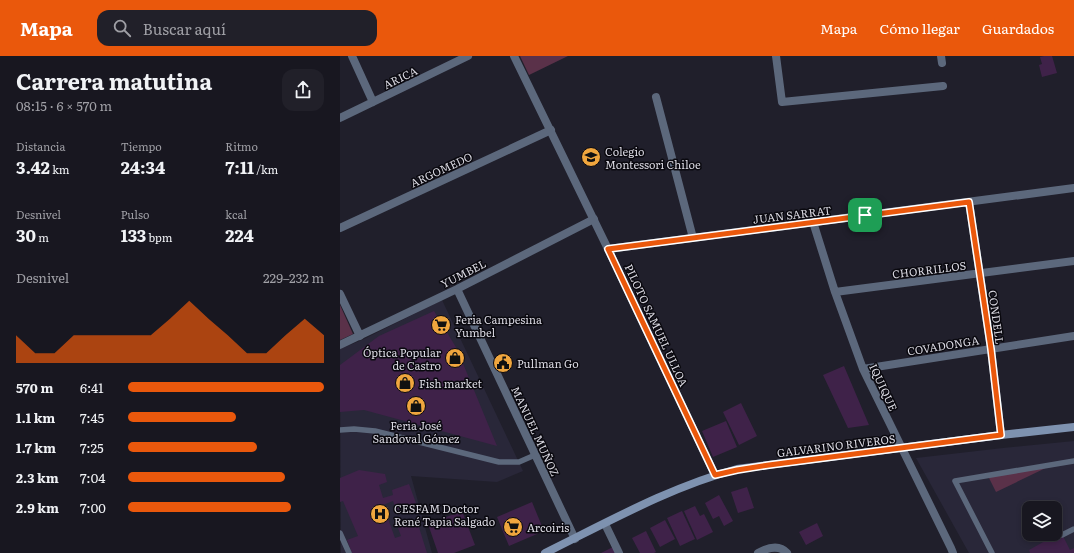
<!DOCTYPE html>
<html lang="es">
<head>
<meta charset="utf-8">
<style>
  body { margin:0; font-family:Literata,serif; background:#212029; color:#f1f3f6; height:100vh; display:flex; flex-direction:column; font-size:15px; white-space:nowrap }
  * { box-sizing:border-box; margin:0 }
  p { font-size:13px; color:#9f9fa5 }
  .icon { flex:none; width:22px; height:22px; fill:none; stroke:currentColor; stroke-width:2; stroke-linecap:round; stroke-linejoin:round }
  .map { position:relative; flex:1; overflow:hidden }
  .sheet { display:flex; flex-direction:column; background:#181720; width:340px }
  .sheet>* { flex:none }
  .buttons { position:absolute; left:682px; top:445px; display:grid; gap:8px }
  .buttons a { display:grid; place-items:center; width:40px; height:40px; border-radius:8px; background:#181720; box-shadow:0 2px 6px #0003,0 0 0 1px #36363e; font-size:20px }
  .pin { position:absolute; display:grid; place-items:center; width:34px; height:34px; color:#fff; margin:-17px; border-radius:8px; box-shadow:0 2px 6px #0006 }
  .round { display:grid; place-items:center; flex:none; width:42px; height:42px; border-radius:12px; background:#212029 }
  .summary { display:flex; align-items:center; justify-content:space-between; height:68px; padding:0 16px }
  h1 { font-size:22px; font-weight:700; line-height:30px }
  .figures { display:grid; grid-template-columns:repeat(3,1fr); gap:6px; height:68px; padding:4px 16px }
  .figures div { display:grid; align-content:center }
  .figures b { font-size:17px; font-weight:700 }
  .figures small { font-size:11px; font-weight:400 }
  .figures p { font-size:11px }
  .chart { height:112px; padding:8px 16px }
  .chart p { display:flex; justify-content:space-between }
  .chart svg { width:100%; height:72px; margin-top:4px; fill:#ea580c; opacity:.7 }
  ul { padding:0 16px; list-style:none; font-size:13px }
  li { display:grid; grid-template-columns:64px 48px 1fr; align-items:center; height:30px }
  li i { height:10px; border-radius:5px; background:#ea580c }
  header { display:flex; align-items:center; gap:24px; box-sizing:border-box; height:56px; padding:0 20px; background:#ea580c; color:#fff }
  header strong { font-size:19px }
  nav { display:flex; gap:22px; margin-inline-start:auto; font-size:14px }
  .search { width:280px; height:36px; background:#212029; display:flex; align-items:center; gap:10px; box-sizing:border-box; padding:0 14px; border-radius:12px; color:#9f9fa5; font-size:15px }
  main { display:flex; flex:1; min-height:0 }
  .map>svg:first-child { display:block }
</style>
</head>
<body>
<header>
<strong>Mapa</strong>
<div class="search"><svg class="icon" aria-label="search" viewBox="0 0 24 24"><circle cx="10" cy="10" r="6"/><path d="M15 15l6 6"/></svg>Buscar aquí</div>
<nav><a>Mapa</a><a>Cómo llegar</a><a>Guardados</a></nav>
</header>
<main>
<section class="sheet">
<div class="summary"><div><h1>Carrera matutina</h1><p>08:15 · 6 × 570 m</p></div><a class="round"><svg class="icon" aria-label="share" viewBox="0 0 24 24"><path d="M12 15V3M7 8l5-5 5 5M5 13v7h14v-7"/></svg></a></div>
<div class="figures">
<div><p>Distancia</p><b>3.42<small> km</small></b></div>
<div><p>Tiempo</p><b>24:34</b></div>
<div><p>Ritmo</p><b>7:11<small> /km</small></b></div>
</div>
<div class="figures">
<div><p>Desnivel</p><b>30<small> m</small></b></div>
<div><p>Pulso</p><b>133<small> bpm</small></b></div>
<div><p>kcal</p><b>224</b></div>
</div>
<div class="chart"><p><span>Desnivel</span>229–232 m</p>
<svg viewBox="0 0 160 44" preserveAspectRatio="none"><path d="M0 44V27L10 38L20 38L30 27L40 27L50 27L60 27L70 27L80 17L90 6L100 17L110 27L120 38L130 38L140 27L150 17L160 27V44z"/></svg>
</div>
<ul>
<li><b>570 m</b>6:41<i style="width:100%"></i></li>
<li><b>1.1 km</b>7:45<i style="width:55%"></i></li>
<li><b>1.7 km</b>7:25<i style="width:66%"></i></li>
<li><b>2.3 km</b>7:04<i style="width:80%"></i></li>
<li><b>2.9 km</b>7:00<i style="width:83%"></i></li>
</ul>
</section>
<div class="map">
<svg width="734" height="497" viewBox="0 0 734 497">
  <rect width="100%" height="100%" fill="#201f2b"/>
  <!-- built -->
  <path fill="#292739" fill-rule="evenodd" d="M102 244 183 415 157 426 71 420 92 497H1L0 293 22 284Z
    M734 385V497H629L576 402 663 392ZM689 452H715V478H689Z"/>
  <!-- green -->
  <path fill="#5a3149" d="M180 0H228L189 19Z
    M0 249 13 278 0 284Z
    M714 408 656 436 648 420Z"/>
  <!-- building -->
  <path fill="#3f2249" d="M704 0H712L717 17 702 21 699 9 702 8 700 1Z
    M94 255 117 293 157 390 24 354 0 356V309L39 280Z
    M504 310 529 369 508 372 483 319Z
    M401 347 417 380 399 389 383 356Z
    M386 365 397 391 373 401 362 375Z
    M19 414 45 418 47 426 39 429 43 442 53 439 52 434 69 428 76 447 56 454 53 445 43 449 55 482 61 480 58 472 77 465 87 497H12L7 484 18 480 3 445 0 446V422Z
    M407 431 414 452 398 457 391 436Z
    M379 439 393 465 384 470 379 460 373 463 365 447Z
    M192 446 204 475 169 490 157 461Z
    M355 450 360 460 364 458 373 476 357 484 344 455Z
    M122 455 135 489 114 497H98L88 468Z
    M342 455 355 483 340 490 327 462Z
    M325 464 335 483 320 491 310 472Z
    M477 467 483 480 466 489 459 476Z
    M306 475 316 496 314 497H300L292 482Z
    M721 476 730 494 734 492V497H690L689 494Z
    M273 491 276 497H261Z"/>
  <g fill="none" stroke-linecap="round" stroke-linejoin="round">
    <!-- service -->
    <path stroke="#5c687c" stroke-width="5.5" d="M0 374 14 373 35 375 159 406H179L195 399
      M0 477 9 497
      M722 479 734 473
      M652 497 615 425 734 405"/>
    <!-- minor -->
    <path stroke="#5c687c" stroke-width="8" d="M12 0 33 46
      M436 0 442 46 603 30
      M601 0 602 7
      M316 41 353 182
      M0 62 128 0
      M629 146 651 293 661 379
      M473 166 495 236 523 313 611 492 613 497
      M0 172 211 74
      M268 193 734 132
      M117 233 235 483
      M495 236 734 205
      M0 238 20 280
      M0 289 117 233 254 163
      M523 313 734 280
      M265 468 279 497
      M418 497C427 492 439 488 447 497"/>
    <!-- tertiary -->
    <path stroke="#5c687c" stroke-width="8" d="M174 0 268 193 375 419"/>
    <!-- secondary -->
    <path stroke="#7e92b0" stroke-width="8" d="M205 497C268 466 330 431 397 413L661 379 734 371"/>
  </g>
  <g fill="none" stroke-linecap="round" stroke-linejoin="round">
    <defs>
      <path id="route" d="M629 146 651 293 661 379 429 409 397 414 375 419 268 193Z"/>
    </defs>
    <!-- route casing -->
    <use href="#route" stroke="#fff" stroke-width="8"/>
    <!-- route -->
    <use href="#route" stroke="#ea580c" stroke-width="5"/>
  </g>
  <!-- icons -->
  <defs>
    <symbol id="school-disc" viewBox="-11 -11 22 22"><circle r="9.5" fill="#f0a63e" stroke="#0a090f"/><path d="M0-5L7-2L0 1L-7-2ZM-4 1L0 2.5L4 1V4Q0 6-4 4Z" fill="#111"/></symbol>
    <symbol id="supermarket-disc" viewBox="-11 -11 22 22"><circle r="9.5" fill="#f0a63e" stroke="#0a090f"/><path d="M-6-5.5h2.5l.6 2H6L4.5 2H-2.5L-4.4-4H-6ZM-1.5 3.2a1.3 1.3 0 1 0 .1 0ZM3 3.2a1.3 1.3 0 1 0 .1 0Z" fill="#111"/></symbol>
    <symbol id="shop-disc" viewBox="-11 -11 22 22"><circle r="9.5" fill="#f0a63e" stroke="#0a090f"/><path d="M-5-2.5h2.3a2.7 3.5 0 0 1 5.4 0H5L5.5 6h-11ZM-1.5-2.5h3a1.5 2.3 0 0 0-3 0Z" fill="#111"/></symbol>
    <symbol id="civic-disc" viewBox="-11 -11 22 22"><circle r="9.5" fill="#f0a63e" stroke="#0a090f"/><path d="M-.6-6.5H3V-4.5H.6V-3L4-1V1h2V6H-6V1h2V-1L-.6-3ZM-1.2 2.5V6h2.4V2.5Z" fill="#111"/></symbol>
    <symbol id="hospital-disc" viewBox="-11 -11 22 22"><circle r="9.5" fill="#f0a63e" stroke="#0a090f"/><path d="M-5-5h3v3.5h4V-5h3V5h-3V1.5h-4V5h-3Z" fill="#111"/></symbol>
  </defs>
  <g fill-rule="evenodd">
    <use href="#school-disc" x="240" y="90" width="22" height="22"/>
    <use href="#supermarket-disc" x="90" y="258" width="22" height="22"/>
    <use href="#shop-disc" x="104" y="291" width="22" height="22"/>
    <use href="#civic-disc" x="152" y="296" width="22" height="22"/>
    <use href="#shop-disc" x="54" y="316" width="22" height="22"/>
    <use href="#shop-disc" x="65" y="339" width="22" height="22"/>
    <use href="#hospital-disc" x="29" y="447" width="22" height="22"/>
    <use href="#supermarket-disc" x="162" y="460" width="22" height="22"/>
  </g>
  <g text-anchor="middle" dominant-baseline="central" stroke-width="3" stroke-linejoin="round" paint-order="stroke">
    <!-- street labels -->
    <g font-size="11" fill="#dad9e2" stroke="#0a090f">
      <text transform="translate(60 21) rotate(-26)">ARICA</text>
      <text transform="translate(101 113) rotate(-25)">ARGOMEDO</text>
      <text transform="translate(452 158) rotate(-7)">JUAN SARRAT</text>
      <text transform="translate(589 213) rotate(-7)">CHORRILLOS</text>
      <text transform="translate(123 217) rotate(-27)">YUMBEL</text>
      <text transform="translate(657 261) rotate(82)">CONDELL</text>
      <text transform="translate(317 269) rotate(65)">PILOTO SAMUEL ULLOA</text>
      <text transform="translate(603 289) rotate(-9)">COVADONGA</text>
      <text transform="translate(544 331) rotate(65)">IQUIQUE</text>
      <text transform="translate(196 375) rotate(65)">MANUEL MUÑOZ</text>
      <text transform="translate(496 389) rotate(-7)">GALVARINO RIVEROS</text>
    </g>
    <!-- poi labels -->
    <g font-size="11" fill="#dad9e2" stroke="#0a090f" text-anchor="start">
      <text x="265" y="95">Colegio<tspan x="265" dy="13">Montessori Chiloe</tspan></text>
      <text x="115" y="263">Feria Campesina<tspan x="115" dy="13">Yumbel</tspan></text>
      <text x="101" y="296" text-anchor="end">Óptica Popular<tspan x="101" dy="13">de Castro</tspan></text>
      <text x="177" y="307">Pullman Go</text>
      <text x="79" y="327">Fish market</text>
      <text x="76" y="369" text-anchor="middle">Feria José<tspan x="76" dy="13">Sandoval Gómez</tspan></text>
      <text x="54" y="452">CESFAM Doctor<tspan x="54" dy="13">René Tapia Salgado</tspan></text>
      <text x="187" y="471">Arcoiris</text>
    </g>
  </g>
</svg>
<div class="buttons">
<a><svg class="icon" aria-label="layers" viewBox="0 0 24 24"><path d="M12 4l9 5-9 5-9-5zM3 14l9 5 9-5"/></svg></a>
</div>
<div class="pin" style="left:525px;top:159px;background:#1e9e55"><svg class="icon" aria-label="arrive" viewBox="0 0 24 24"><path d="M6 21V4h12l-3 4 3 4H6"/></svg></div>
</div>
</main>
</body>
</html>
